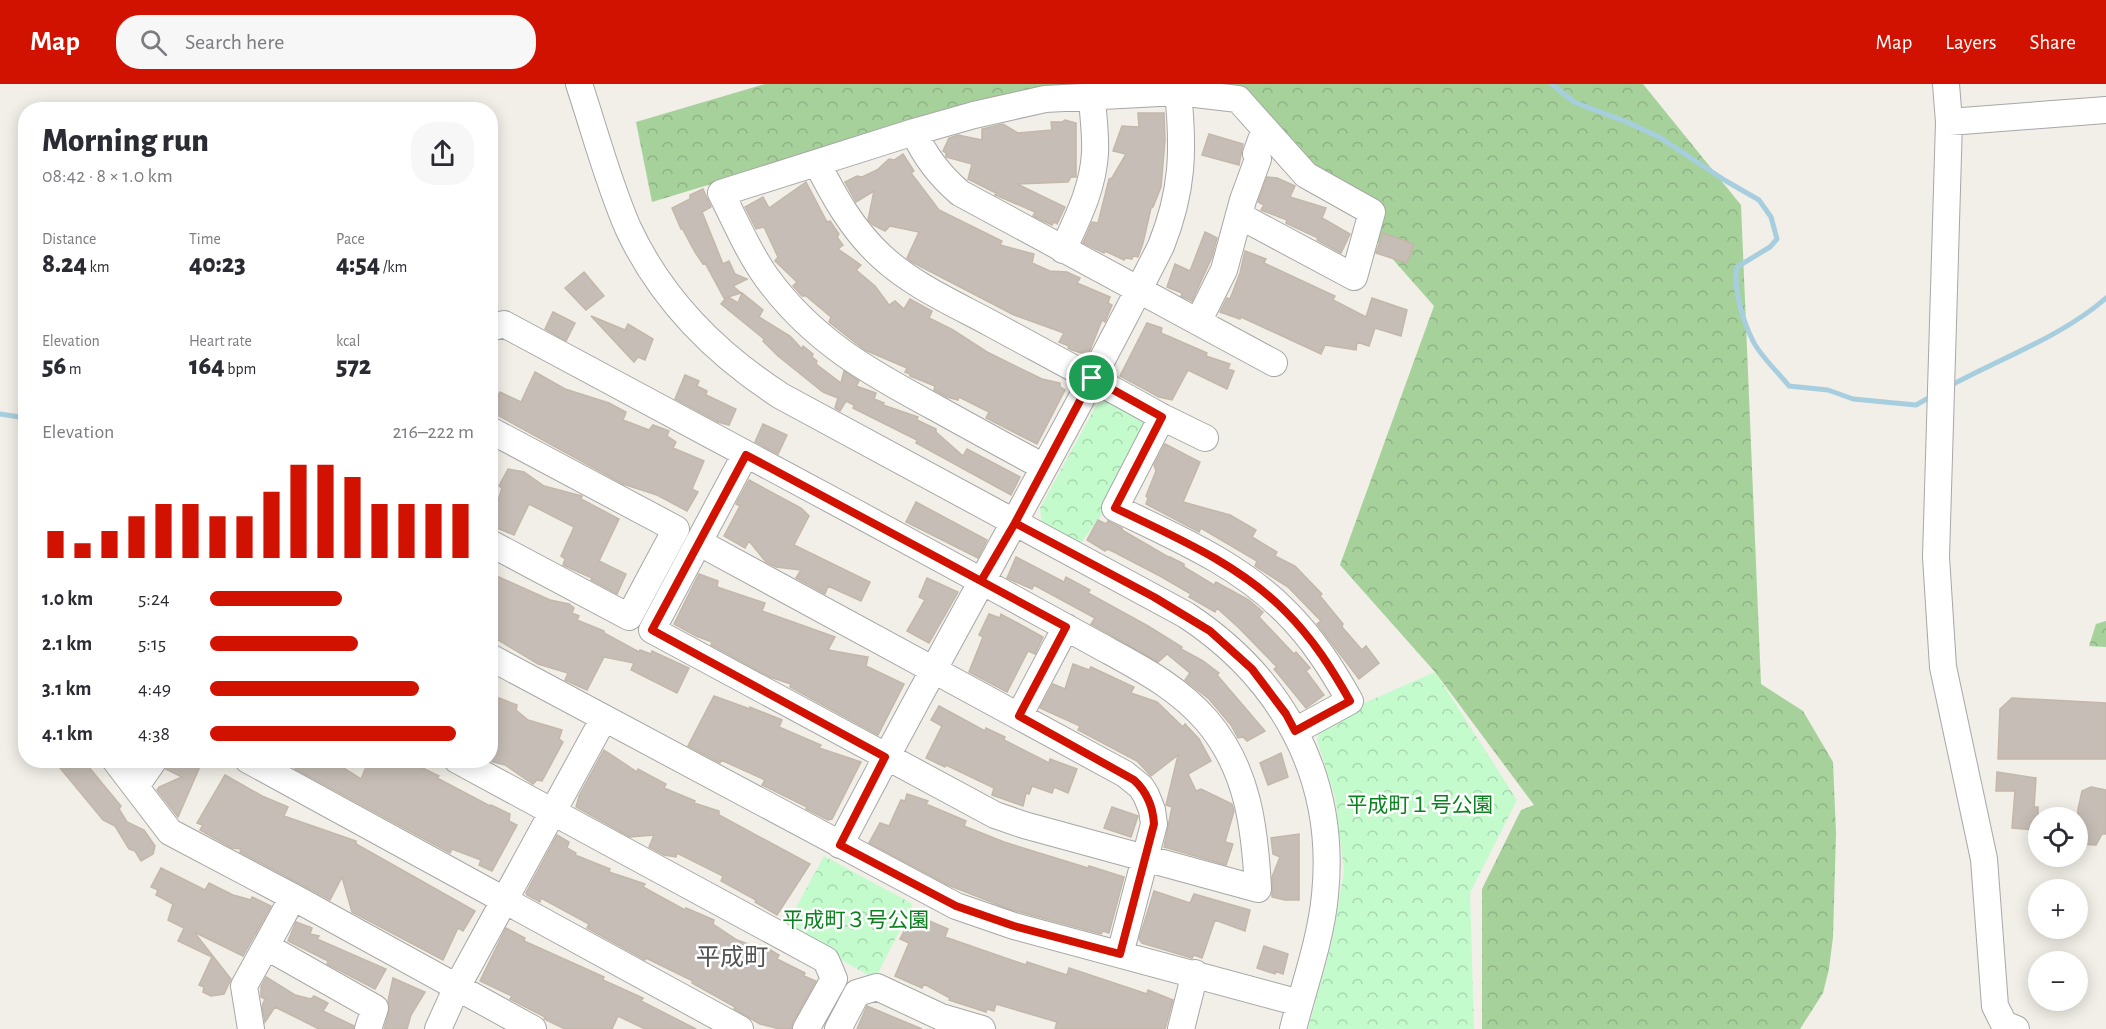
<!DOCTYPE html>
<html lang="en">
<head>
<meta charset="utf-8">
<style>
  body { margin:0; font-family:"Alegreya Sans","Noto Sans JP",sans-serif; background:#f7f7f7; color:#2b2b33; height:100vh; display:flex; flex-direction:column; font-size:22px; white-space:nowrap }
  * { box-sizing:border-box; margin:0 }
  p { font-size:20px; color:#7c7c81 }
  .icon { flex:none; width:33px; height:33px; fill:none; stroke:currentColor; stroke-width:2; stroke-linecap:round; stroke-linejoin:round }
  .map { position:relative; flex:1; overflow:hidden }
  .drawer { position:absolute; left:18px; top:18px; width:480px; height:666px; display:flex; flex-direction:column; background:#fff; border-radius:24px; box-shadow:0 3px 15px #0003 }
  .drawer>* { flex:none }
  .buttons { position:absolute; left:2028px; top:723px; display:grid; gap:12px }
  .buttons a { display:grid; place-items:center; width:60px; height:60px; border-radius:50%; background:#fff; box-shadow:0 3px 15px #0003; font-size:30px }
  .pin { position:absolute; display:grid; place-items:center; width:51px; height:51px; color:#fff; margin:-26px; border:3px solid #fff; border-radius:50%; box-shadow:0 2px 6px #0007 }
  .round { display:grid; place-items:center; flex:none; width:63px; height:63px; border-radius:24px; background:#f7f7f7 }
  .head { display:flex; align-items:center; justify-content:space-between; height:102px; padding:0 24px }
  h1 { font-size:33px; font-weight:800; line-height:45px }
  .stats { display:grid; grid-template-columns:repeat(3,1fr); gap:9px; height:102px; padding:6px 24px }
  .stats div { display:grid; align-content:center }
  .stats b { font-size:26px; font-weight:800 }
  .stats small { font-size:16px; font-weight:400 }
  .stats p { font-size:16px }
  .chart { height:168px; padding:12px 24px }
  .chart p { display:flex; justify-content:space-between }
  .chart svg { width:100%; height:108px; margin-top:6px; stroke:#d11200; stroke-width:6 }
  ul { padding:0 24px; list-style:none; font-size:20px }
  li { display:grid; grid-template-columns:96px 72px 1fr; align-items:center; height:45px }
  li i { height:15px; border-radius:8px; background:#d11200 }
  header { display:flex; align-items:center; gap:36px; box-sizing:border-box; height:84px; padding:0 30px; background:#d11200; color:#fff }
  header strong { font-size:28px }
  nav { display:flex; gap:33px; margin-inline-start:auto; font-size:21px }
  .search { width:420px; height:54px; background:#f7f7f7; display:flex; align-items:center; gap:15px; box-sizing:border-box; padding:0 21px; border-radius:24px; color:#7c7c81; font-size:22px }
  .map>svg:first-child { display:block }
</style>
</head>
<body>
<header>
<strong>Map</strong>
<div class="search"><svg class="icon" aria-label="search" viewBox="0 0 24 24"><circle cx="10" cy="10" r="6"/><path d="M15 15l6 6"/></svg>Search here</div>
<nav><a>Map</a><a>Layers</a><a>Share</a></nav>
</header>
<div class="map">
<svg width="2106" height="945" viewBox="0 0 2106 945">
  <defs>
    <pattern id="forest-crowns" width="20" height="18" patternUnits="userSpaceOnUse" patternTransform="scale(1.5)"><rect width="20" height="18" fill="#a6d19b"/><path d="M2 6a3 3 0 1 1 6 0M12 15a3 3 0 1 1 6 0" fill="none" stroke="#8fb385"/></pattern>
    <pattern id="park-crowns" width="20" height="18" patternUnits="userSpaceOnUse" patternTransform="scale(1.5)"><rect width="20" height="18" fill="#c4fbcd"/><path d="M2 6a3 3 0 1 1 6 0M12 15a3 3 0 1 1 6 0" fill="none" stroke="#a8d7b0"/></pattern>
  </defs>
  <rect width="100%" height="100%" fill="#f1efe7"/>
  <!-- forest -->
  <path fill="url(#forest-crowns)" d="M765 0H1123L926 35 652 118 636 38Z
    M1216 0H1643L1741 121 1761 600 1803 627 1833 678 1836 749 1833 853 1829 885 1823 909 1800 945H1482V805L1521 726 1534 721 1435 588 1340 481 1434 222 1241 3Z
    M2106 537V563L2089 562 2096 540Z"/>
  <!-- park -->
  <path fill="url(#park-crowns)" d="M1108 313 1143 331 1145 349 1104 427 1081 459 1042 440 1040 424 1096 322Z
    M1435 588 1517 716 1470 809 1474 945H1308L1332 857 1344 787 1335 713 1317 656 1320 643 1362 620Z
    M824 772 913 820 875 895 785 844Z"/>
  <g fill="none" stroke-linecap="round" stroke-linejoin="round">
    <!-- stream -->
    <path stroke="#a7cedf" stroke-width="5" d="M1552 0 1574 18 1627 38 1659 53 1726 97 1759 116 1771 133 1777 155 1770 163 1737 183C1733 205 1743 237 1753 257 1761 273 1778 288 1789 302L1828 306 1853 315 1916 321 1932 312
      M1948 303C1999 275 2063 252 2106 214
      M0 330 26 334"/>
  </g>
  <!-- building -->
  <path fill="#c6beb6" stroke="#c3b7a9" stroke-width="1.5" d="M1138 29H1164L1165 56 1161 103 1153 123 1151 124 1143 159 1138 173 1133 172 1132 175 1125 174 1124 176 1105 167 1104 169 1083 159 1092 138 1098 139 1109 95 1112 94 1126 70 1113 67 1122 42 1139 43Z
    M1065 36 1076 39V93H1071L1068 98 1017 100 1065 123 1057 140 1054 138 1052 141 1041 136 1033 132 1035 128 998 112 995 111 996 109 968 95 972 80 946 73V69L943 67 949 54 958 51 982 56V45L1003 40 1018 49 1052 46 1051 38H1062Z
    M1209 50 1243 60 1239 81 1202 71Z
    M903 70 914 87 911 89 939 126 1002 157 1000 161 1034 170 1032 179 1050 187 1067 188 1080 194 1077 199 1110 213 1108 219 1112 221 1105 238 1102 236 1088 271 1072 266 1068 264 1069 262 1059 258 1064 249 1014 231 912 178 907 174 919 148 890 142 885 147 873 141 868 136 874 107 856 118 845 98 857 92 862 93 877 86 889 75 894 76Z
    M1267 93 1277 94 1295 102 1290 113 1326 124 1322 134 1350 150 1341 169 1317 156 1318 154 1286 139 1287 136 1261 126 1264 121 1258 118Z
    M806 98 827 138 830 137 839 150 837 153 843 161 838 165 861 181 856 186 875 202 889 221 895 217 904 225 910 215 932 227 929 234 953 246 987 268 1042 295 1060 299V303L1065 306 1037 360 986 334 989 328 959 313 958 316 947 313 934 306 935 302 910 292V290L905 288 907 284 865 266 829 238 831 233 806 212H802L793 202 797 198 775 177 778 173 764 143 756 145 745 123 763 113 769 124Z
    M703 105 711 123 702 128 723 180 729 177 735 190 747 195 733 202 741 209 728 213 738 219 742 209 763 226 759 233 790 252 802 265 803 262 813 270 812 273 817 277 816 280 841 299 844 287 859 297 856 302 876 309 874 315 884 319 883 321 918 333 917 336 936 345V348L963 372 967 365 1020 393 1011 411 916 359 917 356 853 324 854 321 846 317 840 327 835 324 838 314 823 308 778 272 763 257 764 255 721 220 726 214H724L705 179 703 180 695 168 682 144 681 145 672 124 690 115V111Z
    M1205 148 1217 154 1212 173 1192 217 1181 212 1182 209 1167 203 1175 180 1190 187Z
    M1383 149 1414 160 1407 179 1376 169Z
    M1245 167 1266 175 1264 179 1335 212 1333 216 1366 233 1372 214 1407 226 1401 252 1375 244 1369 262 1357 258 1356 266 1325 261 1321 270 1241 233 1240 235 1220 228 1227 214 1230 215 1240 189Z
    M584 188 604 212 586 226 565 204Z
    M553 228 575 239 566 257 545 245Z
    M591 232 625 246 628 240 653 255 645 276 638 273 634 278Z
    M1147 239 1162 244 1161 249 1207 269 1206 272 1230 280 1228 285 1234 287 1227 305 1188 286 1172 316 1159 313 1120 292Z
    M535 288 565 305 609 319 626 328 623 336 649 346 653 341 669 347 667 352 676 358 673 364 704 377 692 405 698 408 687 427 657 411 623 400 490 327 500 308 521 318Z
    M685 291 699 297 697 302 707 307 706 311 736 325 729 341 718 338 675 315Z
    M763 340 787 351 778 370 755 358Z
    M1165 360 1200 378 1183 418 1230 431 1256 446 1252 453 1277 468 1275 472 1295 482 1322 510 1320 512 1343 540 1342 543 1362 566 1366 562 1379 579 1359 595 1317 540 1321 537 1288 503 1255 482 1257 477 1201 444 1199 448 1146 420 1148 414 1146 412 1156 387 1154 381Z
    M508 385 524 388 544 402 582 412 581 415 619 435 599 477 626 490 617 510 591 496 592 494 563 481 565 475 561 472 574 443 529 420 514 451 490 441 502 404 499 402Z
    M749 396 801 424 809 432 794 461 870 498 861 517 828 502 825 510 796 494 801 486 776 483 766 478 749 457 745 464 724 452 740 422 736 420Z
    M916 418 987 456 978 474 906 438Z
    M1098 436 1106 440 1108 437 1122 444V446L1170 474V473L1184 480V483L1214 501 1216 498 1249 516 1263 528 1259 533 1294 570 1296 568 1310 584 1306 587 1324 611 1306 624 1274 585 1277 583 1239 544 1217 524 1215 528 1189 513 1191 510 1160 492 1114 468 1107 465 1105 467 1087 456Z
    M1016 473 1064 498 1066 493 1090 506 1088 509 1148 542 1182 563 1181 565 1203 577 1219 589 1217 591 1265 647 1247 657 1243 653 1238 654 1231 641 1209 615 1185 596 1190 589 1167 570 1158 578 1091 540 1095 534 1034 501 1032 505 1007 494Z
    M490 489 550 516 569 520 574 524 572 529 579 532 577 536 604 547V549L639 568 640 566 651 570 652 567 689 584 677 609 631 586 634 579 604 573 587 606 565 596 568 589 538 580 490 551Z
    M699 490 718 497 717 503 765 519 762 527 835 553 828 566 868 573 866 582 904 600 878 651 790 603 791 600 770 593 711 561 712 558 696 552 674 540Z
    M927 494 958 508 929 559 907 547 925 516 919 513Z
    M989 530 1000 534 1001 530 1043 553 1035 570 1028 567 1007 608 969 588 983 553 979 551Z
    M1073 580 1089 586 1091 583 1134 603 1131 609 1157 618 1183 643 1185 640 1199 655 1211 677 1188 690 1196 707 1201 705 1232 720 1234 727 1225 758 1233 760 1226 781 1164 763 1172 723 1166 721 1178 671 1151 692 1137 677 1078 646 1080 642 1040 624 1053 600 1065 605Z
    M714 612 750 625V623L782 636 779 643 821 661 819 664 861 678 832 735 828 736 806 725 807 723 762 701 765 696 721 676 720 679 688 662Z
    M499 614 517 621 516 626 528 636 562 646 559 655 563 658 542 697 537 696 533 700 505 681 490 677V630Z
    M2012 614 2106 619V675H1998L2000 625Z
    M939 622 985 647 986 644 1005 653 1004 656 1049 679 1050 675 1077 685 1068 709 1054 703 1052 709 1032 702 1029 710 1026 709 1023 722 992 711 994 704 946 681 945 683 926 674 942 642 931 636Z
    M604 666 637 688 638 685 666 700 664 704 695 717 694 719 719 727V731L810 780 777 831 755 818 756 816 721 797 723 792 677 769 676 773 664 771 649 763 654 751 630 753 576 723 579 712Z
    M1281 669 1288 693 1268 701 1260 679Z
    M71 676H83L121 722 119 725 127 738 144 746 155 762 153 770 141 777 135 767 129 765 115 742 103 736 60 684Z
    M169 676H191L201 680 178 733 157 706 159 703 182 693 166 685Z
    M298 676H331L361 695 369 676H406L439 692 437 694 490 722 491 721 510 730 509 737 517 741 492 787 479 781 481 776 452 765 450 769 295 685Z
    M1997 688 2036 694 2034 723H2038V746L2012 744 2015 707H1996Z
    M225 691 262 712 288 723 284 732 356 757V760L475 827 463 847 458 844 443 876 352 828 342 793 330 816 240 768 241 765 232 764 200 746 203 741 197 739Z
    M2091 703 2106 706V750H2102L2096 761 2078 760V725L2082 707Z
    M907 710 928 717 926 720 966 737 964 742 1004 758 1088 784 1089 782 1124 793 1109 849 1103 847 1101 850 1009 825 948 801 869 759 880 739 889 742 901 716 905 717Z
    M1112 723 1138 732 1131 753 1104 744Z
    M1299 750V816H1285L1272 813V793L1280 773 1273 770 1271 754Z
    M557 751 569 758 567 764 576 769 575 771 610 785 609 788 645 800 643 803 685 826 686 824 714 836 713 840 737 856 762 865 764 862 779 871 777 875 805 889 804 892 816 897 793 938 791 945H780L760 940 734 925 735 923 692 899 693 897 646 874 645 876 587 844 589 840 541 814 540 818 527 811 526 809Z
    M161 784 205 806 209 799 233 811 251 816 252 813 271 822 243 872 194 848 231 895 224 910 211 912 203 908 204 903 199 901 212 873 178 857 184 844 168 836 173 820 156 811 158 806 151 803Z
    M1154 807 1190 819 1194 810 1250 826 1245 847 1215 836 1202 874 1194 871 1192 874 1142 859 1139 855Z
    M913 830 948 845 945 853 1026 881 1027 878 1067 891 1069 884 1147 910 1148 906 1173 916 1165 945H1055L1057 938 996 920 994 927 987 925 986 928 949 916 950 914 924 900 922 904 895 892 909 859 900 855Z
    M296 838 312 844 310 850 319 852 317 855 386 885 375 905 327 880 328 877 288 857Z
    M506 844 525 854 524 857 604 893 603 896 643 914 641 917 696 945H645L618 932 612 945H565L544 935 545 933 510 915 512 912 480 897Z
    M1264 862 1288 870 1283 890 1275 887V890L1257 884Z
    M266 893 295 911 311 915 314 912 328 919 323 927 354 942 353 945H319L275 923 265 938 262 922 265 915 261 913V903Z
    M393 894 425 908 411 931 407 945H384L389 928 388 917Z
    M867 922 922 945H857Z"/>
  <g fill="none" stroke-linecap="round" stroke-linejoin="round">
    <defs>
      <path id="minor" d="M579 0C595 48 608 98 628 144 661 215 716 270 781 312L1186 531C1283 595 1337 694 1325 811 1321 855 1304 902 1293 945
        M1946 0 1949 38 1936 473 1943 583 1984 775 1995 922 2004 940 2016 945
        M1949 38 2106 26
        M914 48C925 73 939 91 960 109L1274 279
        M817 79C835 114 852 145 881 172 912 201 953 219 990 239 1047 270 1105 301 1162 333L1115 424C1175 453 1239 480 1286 528 1313 555 1332 585 1350 617L1295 647
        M1063 166C1077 135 1093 105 1095 69 1096 51 1093 32 1092 13
        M1198 238 1224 186 1243 116 1258 75 1256 70 1265 45
        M490 244 504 240C668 329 834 416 998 506 1031 524 1065 543 1098 561 1138 583 1177 602 1207 637 1248 685 1255 744 1258 805L1024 741 995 731 652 546 745 371
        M1162 333 1205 354
        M490 346 676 445 629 533 490 459
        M1044 383C1008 364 972 344 936 324 869 288 813 257 767 194 748 168 736 138 721 109L914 48 974 31 1045 15 1178 8 1238 15 1306 91 1372 128 1354 193 1240 132
        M700 459 1125 690 1141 703 1146 711 1152 726 1154 740 1120 870
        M490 573 956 822 1014 842 1300 919
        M1019 632 1066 543
        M115 676 170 748 293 813 533 945
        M248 676 740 945
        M457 676 826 876 834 895 806 945
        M136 702 154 676
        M840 761C944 560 1059 364 1161 162 1183 107 1184 66 1178 8
        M267 863 375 924 368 945
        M251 945 244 902 293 813
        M438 945 457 903 604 634
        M838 945 857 909 877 903 941 933 982 945
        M1181 945 1195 889"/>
    </defs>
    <!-- minor casing -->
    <use href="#minor" stroke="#a7a7a7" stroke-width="28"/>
    <!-- minor -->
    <use href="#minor" stroke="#fff" stroke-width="26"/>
  </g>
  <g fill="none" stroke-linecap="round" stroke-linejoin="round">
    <defs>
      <path id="route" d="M1092 294 1015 439 981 497 746 371 652 546 885 673 840 761 956 822 1014 842 1120 870 1154 740C1153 723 1147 708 1134 696L1019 632 1066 543 981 497 1015 439 1154 513 1210 547 1252 585 1286 630 1295 647 1350 617C1332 585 1313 555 1286 528 1239 480 1175 453 1115 424L1162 333 1092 294"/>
    </defs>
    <!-- route casing -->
    <use href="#route" stroke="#fff" stroke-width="12"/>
    <!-- route -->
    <use href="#route" stroke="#d11200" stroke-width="8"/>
  </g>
  <g text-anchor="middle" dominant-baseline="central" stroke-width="5" stroke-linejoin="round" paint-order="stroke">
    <!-- park labels -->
    <g font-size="21" fill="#0a831e" stroke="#fff">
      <text x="1420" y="721">平成町１号公園</text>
      <text x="856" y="836">平成町３号公園</text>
    </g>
    <!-- quarter labels -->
    <g font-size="24" fill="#535353" stroke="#fff">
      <text x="732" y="874">平成町</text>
    </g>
  </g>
</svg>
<div class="buttons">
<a><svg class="icon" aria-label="locate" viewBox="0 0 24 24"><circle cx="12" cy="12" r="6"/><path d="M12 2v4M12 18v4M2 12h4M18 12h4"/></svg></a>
<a>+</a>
<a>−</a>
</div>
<div class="pin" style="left:1092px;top:294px;background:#1e9e55"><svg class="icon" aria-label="arrive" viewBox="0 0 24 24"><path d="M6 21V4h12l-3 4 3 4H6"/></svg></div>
<section class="drawer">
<div class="head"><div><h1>Morning run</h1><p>08:42 · 8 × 1.0 km</p></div><a class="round"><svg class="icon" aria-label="share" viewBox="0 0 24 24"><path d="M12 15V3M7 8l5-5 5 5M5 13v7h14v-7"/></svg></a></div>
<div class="stats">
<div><p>Distance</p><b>8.24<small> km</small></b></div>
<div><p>Time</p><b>40:23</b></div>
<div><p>Pace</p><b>4:54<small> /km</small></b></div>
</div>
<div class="stats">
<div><p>Elevation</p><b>56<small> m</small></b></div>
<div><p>Heart rate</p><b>164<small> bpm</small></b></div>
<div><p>kcal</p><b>572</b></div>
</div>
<div class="chart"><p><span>Elevation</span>216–222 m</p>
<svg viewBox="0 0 160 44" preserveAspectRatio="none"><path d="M5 44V33M15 44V38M25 44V33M35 44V27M45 44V22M55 44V22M65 44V27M75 44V27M85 44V17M95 44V6M105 44V6M115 44V11M125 44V22M135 44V22M145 44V22M155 44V22"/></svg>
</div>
<ul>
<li><b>1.0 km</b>5:24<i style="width:50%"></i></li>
<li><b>2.1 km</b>5:15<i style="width:56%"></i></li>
<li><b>3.1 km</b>4:49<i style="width:79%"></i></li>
<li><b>4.1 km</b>4:38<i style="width:93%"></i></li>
</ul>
</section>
</div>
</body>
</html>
